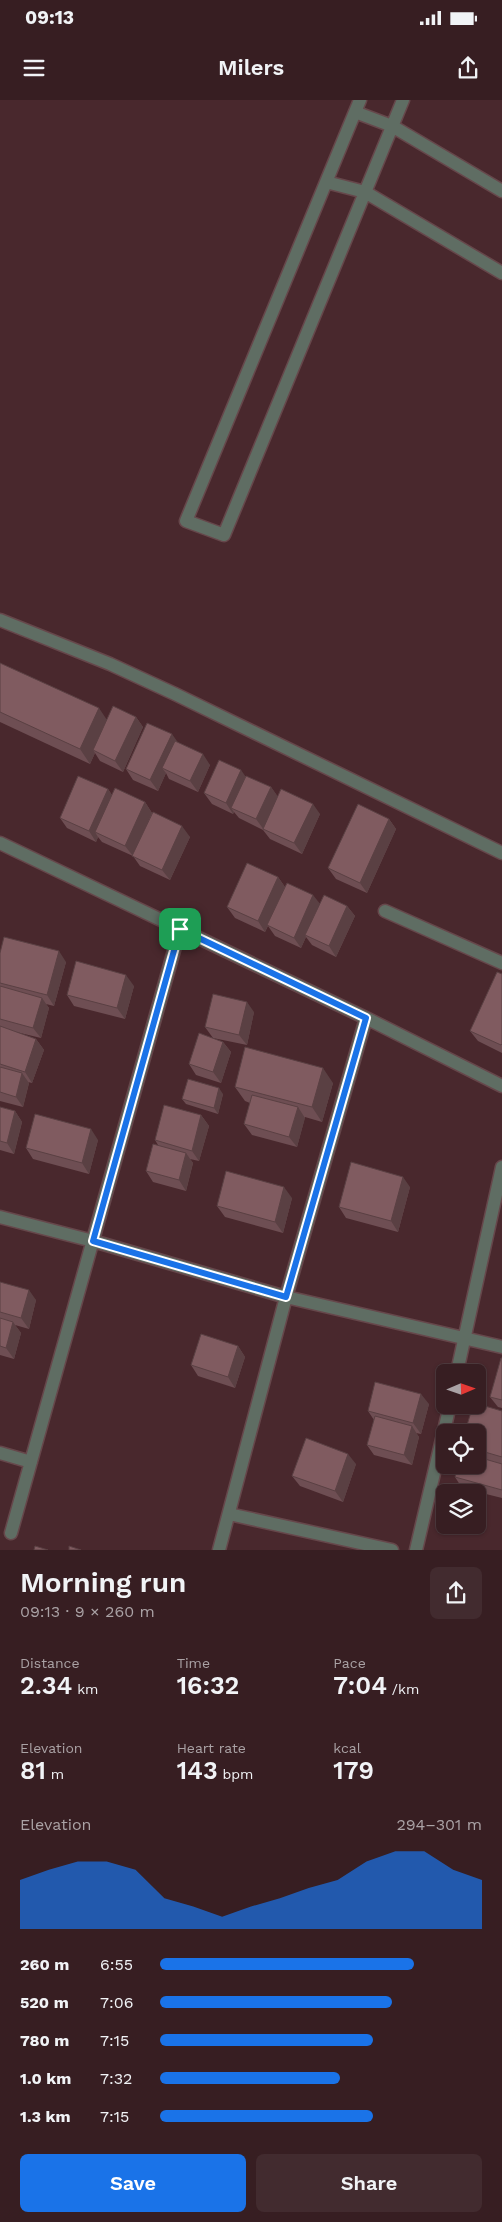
<!DOCTYPE html>
<html lang="en">
<head>
<meta charset="utf-8">
<style>
  body { margin:0; font-family:"Work Sans",sans-serif; background:#422b2f; color:#f1f3f6; height:100vh; display:flex; flex-direction:column; font-size:19px; white-space:nowrap }
  * { box-sizing:border-box; margin:0 }
  p { font-size:16px; color:#aaa2a5 }
  .icon { flex:none; width:28px; height:28px; fill:none; stroke:currentColor; stroke-width:2; stroke-linecap:round; stroke-linejoin:round }
  .map { position:relative; height:1450px; overflow:hidden }
  .drawer { display:flex; flex-direction:column; background:#371e22; flex:1 }
  .drawer>* { flex:none }
  .needle { width:32px; rotate:88deg }
  .fabs { position:absolute; left:436px; top:1264px; display:grid; gap:10px }
  .fabs a { display:grid; place-items:center; width:50px; height:50px; border-radius:8px; background:#371e22; box-shadow:0 1px 4px #0004,0 0 0 1px #513c40; font-size:25px }
  .pin { position:absolute; display:grid; place-items:center; width:42px; height:42px; color:#fff; margin:-21px; border-radius:10px; box-shadow:0 2px 8px #0006 }
  .round { display:grid; place-items:center; flex:none; width:52px; height:52px; border-radius:8px; background:#422b2f }
  .summary { display:flex; align-items:center; justify-content:space-between; height:85px; padding:0 20px }
  h1 { font-size:28px; font-weight:600; line-height:38px }
  .figures { display:grid; grid-template-columns:repeat(3,1fr); gap:8px; height:85px; padding:5px 20px }
  .figures div { display:grid; align-content:center }
  .figures b { font-size:25px; font-weight:600 }
  .figures small { font-size:14px; font-weight:400 }
  .figures p { font-size:14px }
  .chart { height:140px; padding:10px 20px }
  .chart p { display:flex; justify-content:space-between }
  .chart svg { width:100%; height:90px; margin-top:5px; fill:#1a73e8; opacity:.7 }
  .button { display:flex; gap:10px; margin-top:auto; padding:10px 20px }
  .button a { flex:1; height:58px; border-radius:8px; background:#1a73e8; color:#fff; font-size:20px; font-weight:600; line-height:58px; text-align:center }
  .button a+a { background:#422b2f; color:#f1f3f6 }
  ul { padding:0 20px; list-style:none; font-size:16px }
  li { display:grid; grid-template-columns:80px 60px 1fr; align-items:center; height:38px }
  li i { height:12px; border-radius:6px; background:#1a73e8 }
  .status { display:flex; justify-content:space-between; align-items:center; height:35px; padding:0 25px; background:#371e22; direction:ltr }
  .status svg { height:14px; fill:currentColor }
  header { display:flex; justify-content:space-between; align-items:center; height:65px; padding:0 20px; background:#371e22; font-size:22px; font-weight:600 }
  .map>svg:first-child { display:block }
</style>
</head>
<body>
<div class="status"><b>09:13</b><svg viewBox="0 0 49 12"><path d="M0 12V9h3v3zM5 12V6h3v6zM10 12V3h3v9zM15 12V0h3v12zM26 1h20v11H26zM47 4h2v5h-2z"/></svg></div>
<header><svg class="icon" aria-label="menu" viewBox="0 0 24 24"><path d="M4 6h16M4 12h16M4 18h16"/></svg>Milers<svg class="icon" aria-label="share" viewBox="0 0 24 24"><path d="M12 15V3M7 8l5-5 5 5M5 13v7h14v-7"/></svg></header>
<div class="map">
<svg width="502" height="1450" viewBox="0 0 502 1450">
  <rect width="100%" height="100%" fill="#49282d"/>
  <g fill="none" stroke-linecap="round" stroke-linejoin="round">
    <defs>
      <path id="minor" d="M360 0 186 421 224 435 403 0
        M355 12 392 26 502 91
        M326 82 365 92 502 173
        M0 520 110 564 175 594 502 753
        M0 743 366 918 502 986
        M385 811 502 863
        M0 1117 93 1141 286 1197 502 1247
        M457 1272 502 1067
        M0 1353 31 1362
        M229 1414 392 1450
        M11 1433 180 829
        M219 1450 286 1197 366 918
        M416 1450 450 1305"/>
    </defs>
    <!-- minor casing -->
    <use href="#minor" stroke="#66474b" stroke-width="15"/>
    <!-- minor -->
    <use href="#minor" stroke="#5f6d63" stroke-width="12"/>
  </g>
  <!-- wall -->
  <path fill="#6e4e53" d="M0 563 107 620 136 617 143 627 123 672 100 661 95 653 90 664 0 622Z
    M178 643 210 665 198 692 169 679 166 673 158 691 133 680 126 669Z
    M245 676 271 687 277 696 320 714 302 754 270 739 263 730 239 718 234 712 233 714 212 704 204 693Z
    M108 689 112 695 145 702 152 713 190 737 170 780 140 766 133 756 102 742 98 737 96 742 67 728 60 718Z
    M389 719 396 729 367 793 336 779 328 768Z
    M278 777 285 787 319 804 347 806 355 816 336 857 312 845 306 837 301 848 275 836 268 826 265 832 235 818 227 807Z
    M0 853 66 862 54 906 46 904 49 908 41 938 16 932 36 939 44 950 32 983 28 982 29 983 23 1007 0 1001Z
    M502 874V953L478 941 470 931Z
    M134 886 125 919 74 906 67 895Z
    M254 912 247 945 213 938 205 927Z
    M223 942 231 952 221 983 196 975 189 964Z
    M333 983 322 1022 305 1017 297 1047 252 1035 244 1024 250 1003 245 1001 235 987Z
    M223 994 218 1014 186 1004 182 999Z
    M0 1007 15 1011 22 1022 14 1054 0 1050Z
    M201 1015 209 1026 199 1061 190 1059 193 1063 186 1091 153 1082 146 1071 158 1045 155 1040Z
    M98 1040 89 1074 33 1059 26 1048Z
    M410 1087 398 1132 346 1118 339 1107Z
    M292 1098 283 1133 225 1117 217 1106Z
    M0 1182 36 1200 29 1229 15 1225 21 1233 14 1259 0 1255Z
    M238 1246 245 1257 235 1288 198 1276 191 1265Z
    M502 1258V1308L498 1307 490 1297Z
    M429 1304 421 1334 416 1333 419 1337 412 1365 374 1355 367 1345 374 1320 368 1311Z
    M502 1311V1398L462 1388 455 1377 478 1365V1332Z
    M356 1364 343 1402 300 1386 292 1376Z"/>
  <!-- shaded-wall -->
  <path fill="#5a4043" d="M99 608 109 623 93 650 95 653 90 664 80 649Z
    M136 617 143 627 123 672 115 661Z
    M172 634 179 644 162 668 166 673 158 691 150 680Z
    M203 654 210 665 198 692 190 681Z
    M241 670 248 680 231 708 234 712 233 714 226 703Z
    M271 687 279 698 264 730 256 719Z
    M108 689 115 700 95 732 98 737 96 742 89 731Z
    M145 702 152 713 133 756 125 746Z
    M313 704 320 714 302 754 294 743Z
    M389 719 396 729 367 793 360 783Z
    M182 726 190 737 170 780 162 770Z
    M278 777 285 787 265 832 258 821Z
    M313 795 321 805 305 835 306 837 301 848 294 838Z
    M347 806 355 816 336 857 329 846Z
    M59 851 66 862 54 906 47 895Z
    M126 875 134 886 125 919 117 908Z
    M42 898 49 908 41 938 33 928Z
    M247 902 254 912 247 945 239 935Z
    M36 939 44 950 32 983 25 972Z
    M223 942 231 952 221 983 213 972Z
    M323 968 333 983 322 1022 312 1007Z
    M22 973 29 983 23 1007 16 997Z
    M219 988 223 994 218 1014 214 1008Z
    M298 1007 305 1018 297 1047 289 1037Z
    M15 1011 22 1022 14 1054 7 1043Z
    M201 1015 209 1026 199 1061 192 1051Z
    M91 1029 98 1040 89 1074 82 1063Z
    M186 1053 193 1063 186 1091 179 1080Z
    M403 1077 410 1087 398 1132 391 1121Z
    M284 1087 292 1098 283 1133 275 1122Z
    M29 1190 36 1200 29 1229 21 1218Z
    M13 1222 21 1233 14 1259 6 1248Z
    M238 1246 245 1257 235 1288 228 1277Z
    M421 1294 429 1304 421 1334 413 1323Z
    M412 1326 419 1337 412 1365 404 1355Z
    M348 1354 356 1364 343 1402 335 1391Z"/>
  <!-- building -->
  <path fill="#805b60" stroke="#5a4043" d="M0 563 99 608 80 649 0 612Z
    M113 606 136 617 115 661 93 650Z
    M147 623 172 634 150 680 126 669Z
    M175 641 203 654 190 681 162 668Z
    M219 660 241 670 226 703 204 693Z
    M78 676 108 689 89 731 60 718Z
    M246 676 271 687 256 719 231 708Z
    M115 688 145 702 125 746 95 732Z
    M281 689 313 704 294 743 263 729Z
    M358 704 389 719 360 783 328 768Z
    M153 712 182 726 162 770 132 756Z
    M247 763 278 777 258 821 227 807Z
    M287 783 313 795 294 838 267 825Z
    M324 795 347 806 329 846 305 835Z
    M4 837 59 851 47 895 0 883V853Z
    M76 861 126 875 117 908 67 895Z
    M497 872 502 874V944L501 945 470 931Z
    M0 886 42 898 33 928 0 919Z
    M213 894 247 902 239 935 205 927Z
    M0 926 36 939 25 972 0 964Z
    M199 933 223 942 213 972 189 964Z
    M245 947 323 968 312 1007 235 987Z
    M0 967 22 973 16 997 0 992Z
    M188 979 219 988 214 1008 182 999Z
    M252 995 298 1007 289 1037 244 1024Z
    M164 1005 201 1015 192 1051 155 1040Z
    M0 1007 15 1011 7 1043 0 1041Z
    M35 1014 91 1029 82 1063 26 1048Z
    M153 1044 186 1053 179 1080 146 1071Z
    M351 1062 403 1077 391 1121 339 1107Z
    M226 1071 284 1087 275 1122 217 1106Z
    M0 1182 29 1190 21 1218 0 1212Z
    M0 1218 13 1222 6 1248 0 1246Z
    M201 1234 238 1246 228 1277 191 1265Z
    M501 1258H502V1300L490 1297Z
    M375 1282 421 1294 413 1323 368 1311Z
    M478 1304 502 1311V1357L478 1350V1332H465L473 1305H478Z
    M375 1316 412 1326 404 1355 367 1345Z
    M306 1338 348 1354 335 1391 292 1376Z
    M478 1357 502 1364V1390L455 1377 458 1365H478Z
    M35 1446 48 1450H34Z
    M69 1446 81 1450H69Z"/>
  <g fill="none" stroke-linecap="round" stroke-linejoin="round">
    <defs>
      <path id="route" d="M180 829 366 918 286 1197 93 1141Z"/>
    </defs>
    <!-- route casing -->
    <use href="#route" stroke="#fff" stroke-width="10"/>
    <!-- route -->
    <use href="#route" stroke="#1a73e8" stroke-width="6"/>
  </g>
</svg>
<div class="fabs">
<a><svg class="needle" viewBox="-14 -14 28 28"><path d="M0-13l5 13h-10z" fill="#e53935"/><path d="M0 13l5-13h-10z" fill="#aaa2a5"/></svg></a>
<a><svg class="icon" aria-label="locate" viewBox="0 0 24 24"><circle cx="12" cy="12" r="6"/><path d="M12 2v4M12 18v4M2 12h4M18 12h4"/></svg></a>
<a><svg class="icon" aria-label="layers" viewBox="0 0 24 24"><path d="M12 4l9 5-9 5-9-5zM3 14l9 5 9-5"/></svg></a>
</div>
<div class="pin" style="left:180px;top:829px;background:#1e9e55"><svg class="icon" aria-label="arrive" viewBox="0 0 24 24"><path d="M6 21V4h12l-3 4 3 4H6"/></svg></div>
</div>
<section class="drawer">
<div class="summary"><div><h1>Morning run</h1><p>09:13 · 9 × 260 m</p></div><a class="round"><svg class="icon" aria-label="share" viewBox="0 0 24 24"><path d="M12 15V3M7 8l5-5 5 5M5 13v7h14v-7"/></svg></a></div>
<div class="figures">
<div><p>Distance</p><b>2.34<small> km</small></b></div>
<div><p>Time</p><b>16:32</b></div>
<div><p>Pace</p><b>7:04<small> /km</small></b></div>
</div>
<div class="figures">
<div><p>Elevation</p><b>81<small> m</small></b></div>
<div><p>Heart rate</p><b>143<small> bpm</small></b></div>
<div><p>kcal</p><b>179</b></div>
</div>
<div class="chart"><p><span>Elevation</span>294–301 m</p>
<svg viewBox="0 0 160 44" preserveAspectRatio="none"><path d="M0 44V20L10 15L20 11L30 11L40 15L50 29L60 33L70 38L80 33L90 29L100 24L110 20L120 11L130 6L140 6L150 15L160 20V44z"/></svg>
</div>
<ul>
<li><b>260 m</b>6:55<i style="width:79%"></i></li>
<li><b>520 m</b>7:06<i style="width:72%"></i></li>
<li><b>780 m</b>7:15<i style="width:66%"></i></li>
<li><b>1.0 km</b>7:32<i style="width:56%"></i></li>
<li><b>1.3 km</b>7:15<i style="width:66%"></i></li>
</ul>
<div class="button"><a>Save</a><a>Share</a></div>
</section>
</body>
</html>
